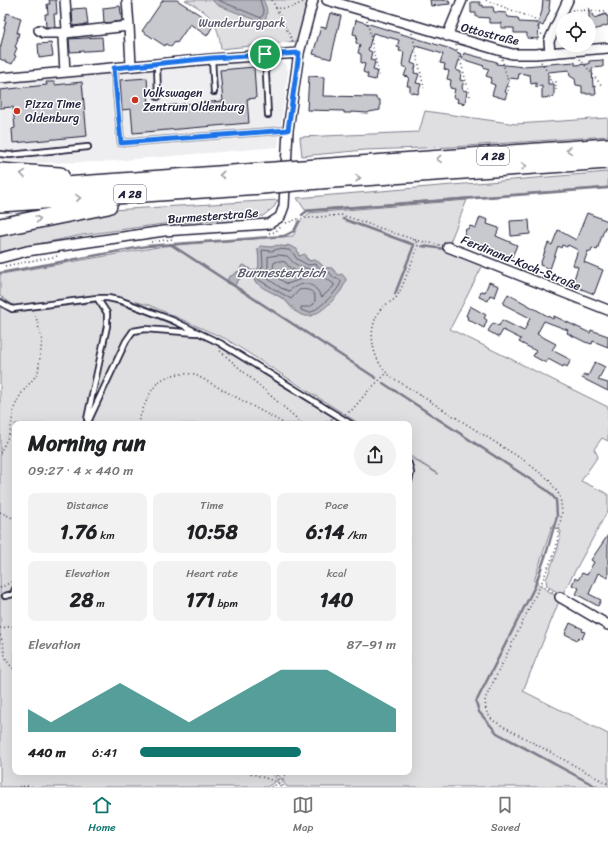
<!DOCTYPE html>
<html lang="en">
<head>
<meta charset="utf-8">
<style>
  body { margin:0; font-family:Sriracha,sans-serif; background:#f2f2f2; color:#202124; height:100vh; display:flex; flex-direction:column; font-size:15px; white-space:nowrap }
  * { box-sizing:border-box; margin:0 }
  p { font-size:13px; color:#757577 }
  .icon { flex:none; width:22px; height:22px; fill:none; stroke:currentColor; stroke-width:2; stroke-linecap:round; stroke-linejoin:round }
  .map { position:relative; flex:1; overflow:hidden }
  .details { position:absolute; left:12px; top:421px; width:400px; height:354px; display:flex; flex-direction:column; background:#fff; border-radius:8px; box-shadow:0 4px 16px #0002 }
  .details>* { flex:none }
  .controls { position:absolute; left:556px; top:12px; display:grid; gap:8px }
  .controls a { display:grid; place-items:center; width:40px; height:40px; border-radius:50%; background:#fff; box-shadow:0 4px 16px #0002; font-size:20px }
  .pin { position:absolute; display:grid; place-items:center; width:34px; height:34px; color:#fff; margin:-17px; border:2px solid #fff; border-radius:50%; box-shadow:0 1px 4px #0007 }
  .round { display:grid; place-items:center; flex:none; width:42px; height:42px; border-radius:21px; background:#f2f2f2 }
  .headline { display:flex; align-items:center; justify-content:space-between; height:68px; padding:0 16px }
  h1 { font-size:22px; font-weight:800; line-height:30px }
  .figures { display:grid; grid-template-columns:repeat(3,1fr); gap:6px; height:68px; padding:4px 16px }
  .figures div { display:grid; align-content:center; border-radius:8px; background:#f2f2f2; text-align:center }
  .figures b { font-size:20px; font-weight:800 }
  .figures small { font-size:11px; font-weight:400 }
  .figures p { font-size:11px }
  .chart { height:112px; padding:8px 16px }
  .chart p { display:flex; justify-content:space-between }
  .chart svg { width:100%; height:72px; margin-top:4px; fill:#0f766e; opacity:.7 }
  ul { padding:0 16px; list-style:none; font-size:13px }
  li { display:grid; grid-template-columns:64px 48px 1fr; align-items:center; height:30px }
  li i { height:10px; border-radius:5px; background:#0f766e }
  .tabs { display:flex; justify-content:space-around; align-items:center; height:56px; border-top:1px solid #e0e0e0; background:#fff; font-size:11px; color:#757577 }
  .tabs a { display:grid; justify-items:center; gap:2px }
  .tabs .on { color:#0f766e }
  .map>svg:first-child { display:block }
</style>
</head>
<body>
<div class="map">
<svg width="608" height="787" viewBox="0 0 608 787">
  <rect width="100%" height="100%" fill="#fff"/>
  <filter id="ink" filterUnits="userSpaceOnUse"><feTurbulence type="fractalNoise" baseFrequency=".025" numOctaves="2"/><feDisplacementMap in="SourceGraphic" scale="8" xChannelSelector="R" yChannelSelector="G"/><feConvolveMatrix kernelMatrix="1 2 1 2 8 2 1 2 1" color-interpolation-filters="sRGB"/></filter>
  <g filter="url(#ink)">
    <!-- built -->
    <path fill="#eeeef1" d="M274 58 286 64 288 72 278 147 100 162 25 163 0 160V83Z"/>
    <!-- green -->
    <path fill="#dfdfe2" stroke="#80808e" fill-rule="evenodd" d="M185 0H309L298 41 221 49C218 21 210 13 185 0Z
      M425 111 516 124 608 118V136L452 147 365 150 302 156 300 137 419 132Z
      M608 172V187L305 210 297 198Z
      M278 200 274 207 263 216 163 224 82 235 0 252V233L112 210Z
      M467 200 448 247 485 261 450 329 608 407V441L602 438 594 449 598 456 581 481 608 494V510L562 595 547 586 546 580 558 548 561 531 552 526 534 581 560 599 523 691 608 734V787H287L276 772H409V457L438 474 409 455V424H360L226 339 149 305 108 295 15 306 0 296V275L1 274 164 246 293 236 300 222 309 213ZM290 246 297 252 299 256 306 257 310 261 314 260 320 263 325 268H331L336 275 346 279 341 291 312 316 304 315 294 311 285 300 255 282 252 276 242 275 236 284 228 278 246 266 252 271 258 269 259 265 258 248Z
      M108 301 144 313 220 344 353 424H328L339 419 336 417 326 422 317 424H15V772H271L278 780 267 787H0V307L14 312Z"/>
    <!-- water -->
    <path fill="#b4b4bc" stroke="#7a7a88" d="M212 0H263C268 9 268 14 264 23L230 10 216 4Z
      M277 245 286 247 287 245 297 249 299 256 305 254 306 259 310 261C318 258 319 264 325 268H332L338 275 342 274 346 279C345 291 318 319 305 316 295 314 294 307 286 301 276 292 258 290 252 276 241 271 240 279 234 286L227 283 228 278 239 271 242 265H244L252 271 258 269 259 265 258 248 260 246 272 247Z"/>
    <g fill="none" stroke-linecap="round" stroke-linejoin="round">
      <!-- shore -->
      <path stroke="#5c5c6f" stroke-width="1" d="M218 0 261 18 264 13 260 0
        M278 249 289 250 293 253 297 259 308 265 316 264 323 272H329L334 278 341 280C342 288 319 309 311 312 307 313 304 311 301 310V307H309L314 304C318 292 309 288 299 290L291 299 259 280 257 276 263 266 262 250 272 251Z
        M278 255 287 256C290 258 291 261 294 263 299 267 311 269 315 271 321 275 327 279 334 284V286L322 297C319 295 319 291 316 289 308 280 296 285 289 291L281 288 264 276 268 267V257Z
        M279 261 285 262 290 268 304 275V278L287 284 272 274 274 263Z"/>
      <!-- stream -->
      <path stroke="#7a7a88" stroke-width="2.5" d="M302 215 307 211 608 188
        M343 219 414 245 395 294
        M170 244 376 378
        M422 246 445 249
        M0 273 147 246 284 236 294 231 299 221
        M383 383 548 491 556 500 557 516 547 551 535 586 476 702 479 712 497 733 597 787"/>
    </g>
    <!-- building -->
    <path fill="#c8c8cf" stroke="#22223b" d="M49 0H56L57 14H54L55 27H46L45 14H48L47 4H50Z
      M163 0H177L214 24 207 36 190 24 177 43 175 42 171 47 166 44 165 46 142 31Z
      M430 0H449L450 4 431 6Z
      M543 0H550L549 9 550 10 543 26 539 24 538 39 527 38V33H514V28H501V23H489V18L476 17V13H471V2H480V5H483V7H493L494 12 506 13 508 17 518 18 519 22 538 23 542 11Z
      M120 6 122 21 104 23 103 8Z
      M86 8 88 24 73 26 72 9Z
      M589 8 594 18 606 14V16H608V25L594 30 593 25 589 27Z
      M7 13 21 18 17 33H19L17 40H18L15 47 17 48 14 55 16 56 12 64 0 59V49L5 28H4L6 21H4Z
      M330 13 341 16 331 59 313 54 321 27 326 28Z
      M356 20 451 49 461 54 456 70 461 72 460 80 464 81 462 87 463 90 467 91 465 104 457 102 458 99 453 97 455 89 450 88 451 80 447 79 449 71 444 69 445 64 440 63 443 54 416 46 411 63 416 65 414 73 419 74 416 83 421 84 418 94 410 92V86H407L409 77 404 76 407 68 402 66 404 52 399 51 400 48 397 47 399 40 373 33 368 50 372 52 370 60 375 61 373 70 377 71 375 80 367 78 368 74 363 72 365 64 361 63V54L358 53 360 45 356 43 357 35 353 34Z
      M102 37 103 50 70 52 69 39Z
      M51 43 53 56 39 58 38 44Z
      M464 53 497 62 496 64 524 67V66L575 62V65L589 64V61L603 60V67L592 68 593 87 595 86 596 94H586V93H582V86L576 85 575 79 570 76 569 70 548 72V84H554V97L542 98V86L536 87V83L531 84 530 75 519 73 518 79 510 78 505 92 507 93 505 99 492 95 495 85 490 83 492 78 486 76 489 69 483 67 484 66 462 59Z
      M254 67 256 98 247 99 249 123 133 133 131 109 122 110 120 80 147 78 149 107 223 101 220 70Z
      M309 76 324 77 323 96 376 97V99L380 100V110L369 112 368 113 351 112V113H344V111L307 110Z
      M46 82H54L55 85 82 82 87 136 13 143 12 129 15 128 13 107 0 108V90L47 85Z
      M587 213 608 221V228L605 227 597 250 592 248 591 252 588 251 584 262 603 270 594 294 574 286 576 283 573 282 578 267 573 265 578 250 568 245 567 247 562 245 561 248 558 246 550 269 540 265 548 243 552 245 558 230 576 240Z
      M480 217 488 220 487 224 499 228 496 236 517 245 512 257 463 238 466 229H468L470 226 476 228Z
      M529 220 530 234 511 236 510 221Z
      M489 282 499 286 495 297 490 295 488 301 479 297 481 291 485 292Z
      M508 294 553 319 554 316 590 333 591 330 608 336V347L593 341 592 344 585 342 567 333 568 330 544 321 537 334 556 344 552 350 571 360 567 367 564 365 563 367 548 359 546 363 533 356 536 351 519 342 521 339 503 330 499 337 488 331 493 323 499 326 502 320 524 331 530 318 503 304Z
      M470 306 486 315 484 318 487 320 484 328 467 319 468 317 466 316Z
      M595 362 605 367 598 380 608 383V391L582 378 584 374 588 376Z
      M608 535V578L598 573 589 594 601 600 598 606 576 594 579 588 572 585 575 578 578 580 582 573 587 575 594 562 591 560Z
      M570 623 583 629 582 631 585 632 582 639 579 637 577 640 565 634Z"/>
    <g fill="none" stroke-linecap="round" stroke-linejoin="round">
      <defs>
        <path id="lane" d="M265 54 268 115
          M212 59 214 92
          M157 64 158 97
          M114 68 121 143 288 130
          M0 154 10 155 88 147
          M0 302 12 309 97 298H108L122 301 172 320 220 343 351 424
          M87 419 107 326V313L97 298
          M87 424 126 341 133 331 145 329 197 333
          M409 464 411 473 409 481
          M5 596 13 594 15 589"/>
        <path id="street" d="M65 0 67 30 63 37 65 72
          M127 0 129 26
          M327 0 512 54H535L608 48
          M39 30 44 33H65L129 26 131 66
          M447 36 462 0
          M550 53 549 41 568 0
          M0 78 212 59 299 53
          M448 247 608 310
          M0 258 27 251 164 231 269 224 280 217 284 206 288 130 299 53 313 0
          M560 597 608 625"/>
        <path id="highway" d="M317 168 608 147
          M0 172 60 176
          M319 180 608 160
          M0 188H37L260 172
          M0 203 262 185
          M0 227 108 205"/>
      </defs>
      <!-- lane casing -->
      <use href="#lane" stroke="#22223b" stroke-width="8"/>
      <!-- street casing -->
      <use href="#street" stroke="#22223b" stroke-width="12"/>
      <!-- highway casing -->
      <use href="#highway" stroke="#22223b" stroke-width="20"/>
      <!-- path -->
      <path stroke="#22223b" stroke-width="1.5" stroke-dasharray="1 3" stroke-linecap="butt" d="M272 0 276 8C287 9 293 7 303 2
        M444 0 451 3
        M486 0 534 19 542 35
        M276 8 293 42
        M572 10 608 11
        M367 20 379 76
        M412 33 424 88
        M456 45 471 99
        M502 59 509 85 508 91
        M580 59 602 86
        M541 62 550 76V82H556V90
        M286 223 298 219 341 215 348 217 415 240 418 245 416 252C410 266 405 281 398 295 394 302 385 303 380 310 365 331 373 365 393 378L525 461 549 480 560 496 562 512 556 549 541 584 485 699 486 711 492 720 608 784
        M269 233 275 232 282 226
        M415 240 440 245
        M151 242 173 239
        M5 266 58 256
        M220 351 303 424
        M345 414 351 411 369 390 386 374
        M137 424C151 391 153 371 194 374L285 424
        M324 424 333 420
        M0 453 10 433 14 408 21 394 38 373 42 341 35 313
        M0 512 15 519
        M542 584 553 592
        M0 588 13 581 15 577
        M0 628 15 626
        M0 635C7 651 0 657 15 670
        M247 772 280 783
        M274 772 284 787
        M19 787 29 786 33 787
        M271 787 280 783
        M280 787 286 772"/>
      <!-- lane -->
      <use href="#lane" stroke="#fff" stroke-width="4.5"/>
      <!-- street -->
      <use href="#street" stroke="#fff" stroke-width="9"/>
      <!-- highway -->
      <use href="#highway" stroke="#fff" stroke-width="17"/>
      <defs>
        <path id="highway-bridge" d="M260 172 317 168
          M262 185 319 180"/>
      </defs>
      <!-- highway-bridge casing -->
      <use href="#highway-bridge" stroke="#22223b" stroke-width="20" stroke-linecap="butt"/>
      <!-- highway-bridge -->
      <use href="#highway-bridge" stroke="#fff" stroke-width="17"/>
    </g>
    <!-- one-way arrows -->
    <defs><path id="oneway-chevron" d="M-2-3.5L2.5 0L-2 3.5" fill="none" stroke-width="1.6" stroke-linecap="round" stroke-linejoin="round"/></defs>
    <g stroke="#9c9ca7">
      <use href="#oneway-chevron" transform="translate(569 150) rotate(176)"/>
      <use href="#oneway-chevron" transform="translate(439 159) rotate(176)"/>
      <use href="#oneway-chevron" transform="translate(524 166) rotate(-4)"/>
      <use href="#oneway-chevron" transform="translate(23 174) rotate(-175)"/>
      <use href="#oneway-chevron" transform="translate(222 175) rotate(176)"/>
      <use href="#oneway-chevron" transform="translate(358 178) rotate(-4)"/>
      <use href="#oneway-chevron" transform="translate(78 198) rotate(-4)"/>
      <use href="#oneway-chevron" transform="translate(38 219) rotate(-12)"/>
    </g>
  </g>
  <g fill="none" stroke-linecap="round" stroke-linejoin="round" filter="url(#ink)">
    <defs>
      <path id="route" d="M299 53 288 130 121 143 114 68 212 58Z"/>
    </defs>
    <!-- route casing -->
    <use href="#route" stroke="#fff" stroke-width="8"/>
    <!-- route -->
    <use href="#route" stroke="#1a73e8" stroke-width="5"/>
  </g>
  <!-- markers -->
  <g fill="#c8321e" stroke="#fff" stroke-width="1.5">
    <circle cx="135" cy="100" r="4"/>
    <circle cx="17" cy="111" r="4"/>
  </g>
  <g text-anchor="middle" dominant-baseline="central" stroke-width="3" stroke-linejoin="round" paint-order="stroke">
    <!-- shield labels -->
    <g fill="#fff" stroke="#646476" stroke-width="1">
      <rect x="477" y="147" width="32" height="18" rx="3"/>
      <rect x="114" y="185" width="32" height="18" rx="3"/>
    </g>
    <g font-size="11" font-weight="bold" fill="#22223b">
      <text x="493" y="156">A 28</text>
      <text x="130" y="194">A 28</text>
    </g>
    <!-- park labels -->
    <g font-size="12" fill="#5b5b6d" stroke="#fff">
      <text x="242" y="23">Wunderburgpark</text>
    </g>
    <!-- street labels -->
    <g font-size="12" fill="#22223b" stroke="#fff">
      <text transform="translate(490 34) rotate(14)">Ottostraße</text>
      <text transform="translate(213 216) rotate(-4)">Burmesterstraße</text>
      <text transform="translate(521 263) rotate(22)">Ferdinand-Koch-Straße</text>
    </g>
    <!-- poi labels -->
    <g font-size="12" fill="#22223b" stroke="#fff" text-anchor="start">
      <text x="143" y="93">Volkswagen<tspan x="143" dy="14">Zentrum Oldenburg</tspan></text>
      <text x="25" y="104">Pizza Time<tspan x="25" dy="14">Oldenburg</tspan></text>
    </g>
    <!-- water labels -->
    <g font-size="13" font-style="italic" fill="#5c5c6f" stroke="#fff">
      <text x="281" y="272">Burmesterteich</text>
    </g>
  </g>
</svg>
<div class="controls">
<a><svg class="icon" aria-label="locate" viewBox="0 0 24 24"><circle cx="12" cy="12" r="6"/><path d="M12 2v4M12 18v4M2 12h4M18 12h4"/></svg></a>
</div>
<div class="pin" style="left:265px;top:54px;background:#1e9e55"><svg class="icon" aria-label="arrive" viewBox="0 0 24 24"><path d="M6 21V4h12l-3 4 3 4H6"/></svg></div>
<section class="details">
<div class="headline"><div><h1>Morning run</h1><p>09:27 · 4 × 440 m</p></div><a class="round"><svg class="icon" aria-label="share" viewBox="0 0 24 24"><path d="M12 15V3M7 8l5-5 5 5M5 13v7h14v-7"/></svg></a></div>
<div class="figures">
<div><p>Distance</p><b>1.76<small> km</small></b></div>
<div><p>Time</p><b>10:58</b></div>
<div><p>Pace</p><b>6:14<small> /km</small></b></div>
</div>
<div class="figures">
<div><p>Elevation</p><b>28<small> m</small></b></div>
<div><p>Heart rate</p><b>171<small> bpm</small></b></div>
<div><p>kcal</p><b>140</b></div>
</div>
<div class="chart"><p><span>Elevation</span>87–91 m</p>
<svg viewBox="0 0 160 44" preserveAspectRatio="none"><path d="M0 44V30L10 38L20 30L30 22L40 14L50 22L60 30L70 38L80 30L90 22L100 14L110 6L120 6L130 6L140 14L150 22L160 30V44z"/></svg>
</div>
<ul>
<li><b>440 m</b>6:41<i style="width:63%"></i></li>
</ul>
</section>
</div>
<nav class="tabs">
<a class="on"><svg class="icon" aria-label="home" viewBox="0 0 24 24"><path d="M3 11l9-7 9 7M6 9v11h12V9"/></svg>Home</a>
<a><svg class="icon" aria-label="map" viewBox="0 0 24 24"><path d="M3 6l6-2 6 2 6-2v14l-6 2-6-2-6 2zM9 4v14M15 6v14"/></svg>Map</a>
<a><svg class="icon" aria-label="saved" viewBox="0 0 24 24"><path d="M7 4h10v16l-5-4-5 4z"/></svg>Saved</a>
</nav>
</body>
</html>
